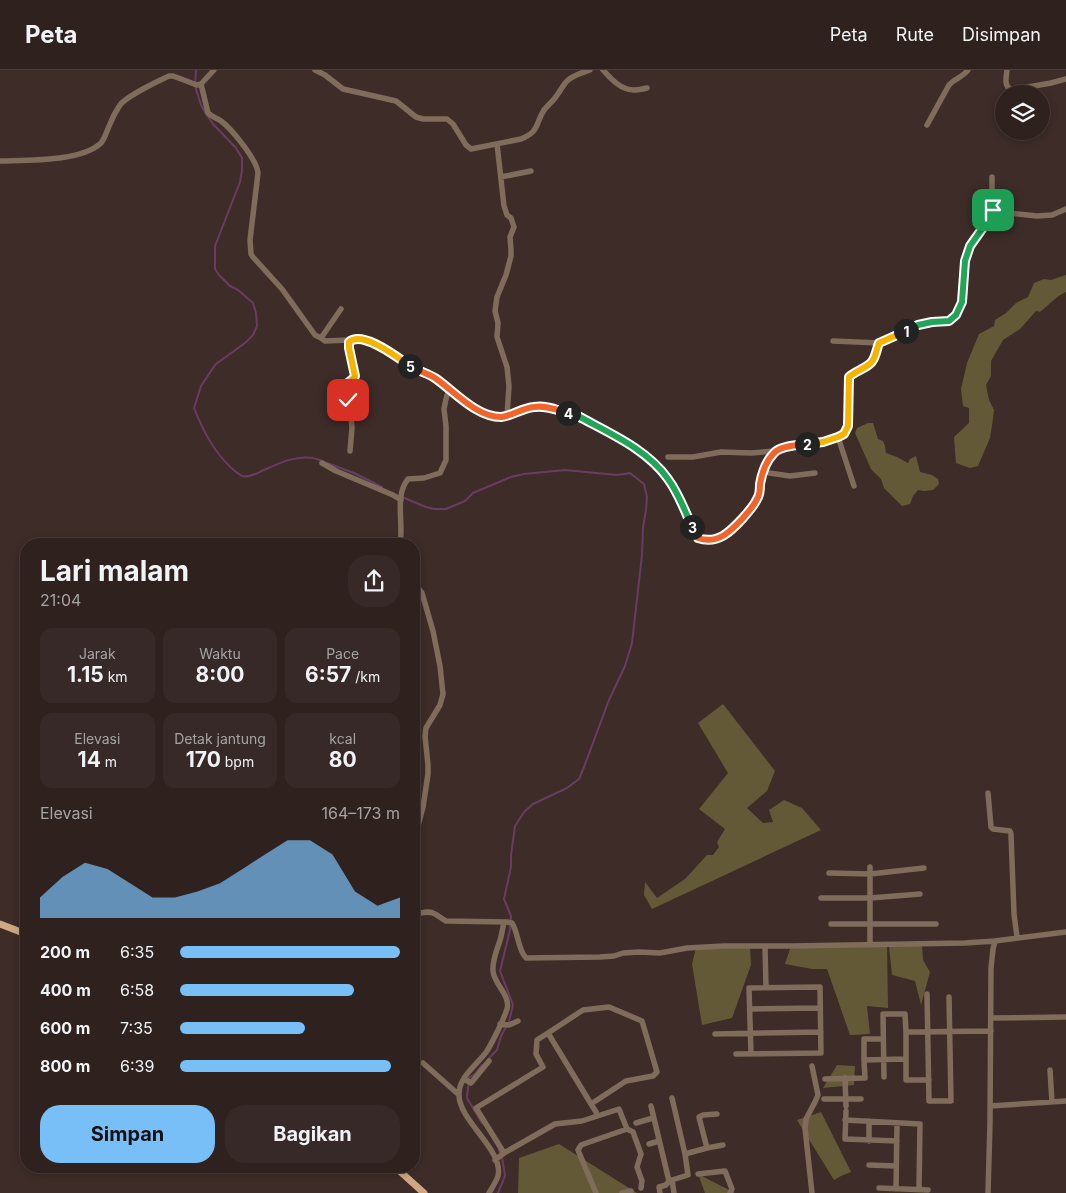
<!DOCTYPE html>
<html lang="id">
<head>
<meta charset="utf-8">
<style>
  body { margin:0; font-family:Inter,sans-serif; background:#362927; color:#f1f3f6; height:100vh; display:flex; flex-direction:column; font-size:19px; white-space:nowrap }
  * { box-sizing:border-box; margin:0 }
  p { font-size:16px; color:#a7a3a4 }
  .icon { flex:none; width:28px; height:28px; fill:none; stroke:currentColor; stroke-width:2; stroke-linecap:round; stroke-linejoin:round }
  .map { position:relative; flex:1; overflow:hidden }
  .sheet { position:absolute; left:20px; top:468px; width:400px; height:635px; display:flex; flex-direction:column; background:#2e211e; border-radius:20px; box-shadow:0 2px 8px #0003,0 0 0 1px #493e3c }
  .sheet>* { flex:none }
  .fabs { position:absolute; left:995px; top:15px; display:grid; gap:10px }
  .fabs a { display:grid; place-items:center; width:55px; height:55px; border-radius:50%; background:#2e211e; box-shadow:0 2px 8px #0003,0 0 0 1px #493e3c; font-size:25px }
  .pin { position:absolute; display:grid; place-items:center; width:42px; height:42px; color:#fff; margin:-21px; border-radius:10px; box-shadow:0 2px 8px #0006 }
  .km { position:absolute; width:25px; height:25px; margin:-12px; border-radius:50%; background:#222; color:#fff; font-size:14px; line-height:25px; text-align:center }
  .round { display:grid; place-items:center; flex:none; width:52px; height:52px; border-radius:20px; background:#362927 }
  .headline { display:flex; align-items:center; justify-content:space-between; height:85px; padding:0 20px }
  h1 { font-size:28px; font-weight:700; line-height:38px }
  .metrics { display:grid; grid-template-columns:repeat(3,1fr); gap:8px; height:85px; padding:5px 20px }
  .metrics div { display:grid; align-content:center; border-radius:12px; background:#362927; text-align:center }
  .metrics b { font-size:21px; font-weight:700 }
  .metrics small { font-size:14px; font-weight:400 }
  .metrics p { font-size:14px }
  .chart { height:140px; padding:10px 20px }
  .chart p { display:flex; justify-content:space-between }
  .chart svg { width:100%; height:90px; margin-top:5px; fill:#78bff7; opacity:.7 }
  .action { display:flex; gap:10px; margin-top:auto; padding:10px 20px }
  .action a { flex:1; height:58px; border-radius:20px; background:#78bff7; color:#111; font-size:20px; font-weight:700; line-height:58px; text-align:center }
  .action a+a { background:#362927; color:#f1f3f6 }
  ul { padding:0 20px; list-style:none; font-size:16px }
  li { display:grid; grid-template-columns:80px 60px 1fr; align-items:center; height:38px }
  li i { height:12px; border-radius:6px; background:#78bff7 }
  header { display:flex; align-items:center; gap:30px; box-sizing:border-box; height:70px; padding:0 25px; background:#2e211e; border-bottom:1px solid #493e3c }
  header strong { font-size:24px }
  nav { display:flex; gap:28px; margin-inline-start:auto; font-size:18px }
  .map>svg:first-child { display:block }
</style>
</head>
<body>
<header>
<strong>Peta</strong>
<nav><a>Peta</a><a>Rute</a><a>Disimpan</a></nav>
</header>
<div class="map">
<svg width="1066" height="1123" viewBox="0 0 1066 1123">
  <rect width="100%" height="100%" fill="#3d2c28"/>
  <!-- green -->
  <path fill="#635936" d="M1066 205V222C1055 227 1050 234 1040 242L1036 241 1020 259 1003 270 991 291V306L986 315 989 330 994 340 992 356 990 368 978 396 970 398 956 393 954 367 969 353V338L963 336 961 319 967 293 979 264 994 256 995 250 1006 243 1016 233 1028 227 1034 213 1044 209 1051 210Z
    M868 353H873L878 369 883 371 885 376 886 383 897 387 908 393 910 389 916 386 920 402 932 405 938 409 939 414 933 420 924 421 918 420 913 426 910 434 902 436 884 418 881 409 871 399 855 363 857 358Z
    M723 634 775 701 767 721 747 738 763 753 773 752 769 740 784 730 802 738 821 760 652 839 644 825 645 812 657 828 685 809 707 785H713L719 777 717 772 725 759 699 739 728 703 698 653Z
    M887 874 888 938 867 936 870 964 850 965 827 899H812L785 894 791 876Z
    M922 875 923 890 930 902 921 935 915 911 892 905 889 876Z
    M750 877 751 895 732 948 702 955 692 894 696 878Z
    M837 995 855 996 854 1015 823 1018Z
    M821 1042 851 1102 841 1106 834 1110 797 1050Z
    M559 1074 637 1123H518L519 1088Z
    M698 1104 735 1123H705Z"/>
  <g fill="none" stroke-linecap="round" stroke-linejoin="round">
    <!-- stream -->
    <path stroke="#693d61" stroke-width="2" d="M196 0 195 16 201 35 206 44 213 54 236 78 242 88V100L240 112 215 176V199L219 205 230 216 238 220 253 233 256 243 257 256 253 265 245 273 216 294 211 301 201 316 194 338C203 361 216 386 236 402 237 402 241 406 242 406 250 408 257 403 264 400 281 392 303 382 322 391
      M327 393 354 403 382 417
      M402 427 426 437 434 439H446L465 431 473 423 511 407 524 404 565 400 617 405 630 403 644 414 647 427 646 440 643 457 642 485 632 573 625 596 609 630 584 697 579 709 567 718 533 734 524 742 515 756 511 785V797L504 829 511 846 510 860 500 901 513 935 509 952 501 966 497 980 489 988
      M482 1053 467 1028 469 1008 475 1004 482 995
      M498 1123 505 1106 502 1087 499 1080"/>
    <!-- minor -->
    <path stroke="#806c5b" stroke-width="5.5" d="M315 0 325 5 343 19 396 31 416 47 423 49H447L453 54 466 75 471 79 521 69C540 61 535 54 544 40 547 36 552 32 555 28 559 23 562 17 566 12 572 5 582 3 590 0
      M603 0C611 9 621 20 634 20 638 20 643 19 647 18
      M1007 0C1006 8 1004 16 1011 20L1051 13 1066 9
      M201 14 208 43C212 47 217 48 221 51 232 59 257 90 258 103L250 170 251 184 253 187 282 219 315 265 321 268
      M927 55 949 15C954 9 963 7 968 0
      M497 74 504 136 507 145 511 148 514 157 510 167 511 180V186L506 205 497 227 495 241 498 253 497 267 507 297 509 316 507 346
      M0 91C27 90 81 92 101 73 106 67 107 59 111 52 113 46 117 40 120 35 127 26 158 11 169 6H173L197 15 201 14 214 0
      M501 107 531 101
      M992 107V138L998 145
      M341 239 321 268 325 271 350 270
      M833 271 879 273
      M838 367 854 416
      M350 381 352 358 350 335 344 317 345 314 354 308 349 274 350 270C368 261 399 290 414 299 418 301 423 302 428 304 434 307 439 311 444 314 455 322 465 334 477 340 507 356 515 336 543 337 566 337 610 362 630 374 643 383 657 395 666 407 680 424 687 445 695 465L698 469 705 471 714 470 727 464 739 452 758 428 762 402 775 381 790 376 823 372 838 367 844 364 848 356 849 307C855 301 870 297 873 290 876 285 877 278 879 273L918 255 933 251H949L956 245 962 232 965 191 970 176 987 152 998 145 1008 143 1037 146 1052 145 1066 139
      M668 387H693L721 382 751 383 775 381
      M322 393 336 401 393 425 401 430
      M762 402 790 406 815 403
      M400 474C404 453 394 426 408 409L424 408 440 403 446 390V356L444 339 446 329 449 319
      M414 513 422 523 433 561 440 596 443 624 440 635 426 658 425 666 428 695V704L423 737 414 771
      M988 723 991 757 993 759 1010 761 1011 764 1014 844 1017 867
      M870 797V875
      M829 803 870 804 924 798
      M821 828H870L920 824
      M415 844C421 843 429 840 435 844 439 846 442 849 446 851L507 852 512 853C519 864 517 878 526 888L600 887 614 886 623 883 639 882 660 883 687 878 724 876H791L965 873 995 871
      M831 854H936
      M414 876C419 866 417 852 414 841
      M765 877 766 917
      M927 924 929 1031H951L949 927
      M750 939 820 938
      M991 948 1066 947
      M500 954 509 955 518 951
      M715 964 821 962
      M883 969H864V990L906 989V962L991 961
      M736 984 821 983 820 917 749 918 751 984
      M906 989V1010H929
      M423 993 458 1024
      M812 996 818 1025 815 1032 806 1049 805 1058 812 1123
      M1050 1000 1052 1032
      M884 1007 883 944H905L906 962
      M845 1008 846 1036
      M464 1009 471 1013 489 991
      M825 1009 865 1008 864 990
      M672 1028 685 1084 688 1105 672 1110 674 1123
      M824 1029H861
      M591 1034 596 1042
      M651 1036 669 1111
      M990 1036 1066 1031
      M846 1041 845 1069 897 1071
      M845 1050 920 1054 919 1119
      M636 1053 653 1048
      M869 1071V1051
      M649 1074 659 1071
      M707 1078 699 1047 703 1045 717 1044
      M504 1083 476 1038 543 997 536 984 537 970 548 963 591 1034 626 1011 653 1006 657 1002 642 951 609 937 583 940 548 963
      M685 1084 707 1078 723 1075
      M495 1090 504 1083 555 1054 582 1051 619 1039 627 1059 633 1062 641 1084 637 1097 642 1111 641 1118
      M869 1095 896 1096
      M698 1104 725 1101 732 1119 730 1123
      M879 1118 928 1120
      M896 1119 897 1053
      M489 1123C492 1118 496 1112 498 1106 504 1080 459 1051 459 1025 458 1007 478 994 487 981 493 971 504 949 507 939 511 926 494 914 493 901 492 889 498 878 501 867 502 862 503 857 504 852
      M596 1123 578 1080 581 1075 627 1059
      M622 1123 631 1121
      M660 1123 659 1117 666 1115 669 1111 672 1110
      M988 1123 990 1053 991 898 993 879 995 871 1066 862"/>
    <!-- major -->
    <path stroke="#cfa782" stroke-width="7" d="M0 854 26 864
      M394 1096 424 1123"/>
  </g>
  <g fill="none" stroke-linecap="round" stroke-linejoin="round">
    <defs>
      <path id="split-1" d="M906 261 918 255 932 252 949 251 956 245 962 232 965 191 970 176 987 152 998 145 993 140"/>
      <path id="split-2" d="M807 374 823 372 838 367 844 364 848 356 849 307C855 301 870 297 873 290 876 285 877 278 879 273L906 261"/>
      <path id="split-3" d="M692 457 698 468C718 475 731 461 743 448 748 442 754 436 757 429 760 425 760 419 760 414 762 403 765 392 774 383 780 376 798 375 807 374"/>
      <path id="split-4" d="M568 343 578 346C609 363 647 379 668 409 679 424 685 441 692 457"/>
      <path id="split-5" d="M410 296C418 301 427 303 435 308 454 321 476 347 501 347 512 346 522 338 534 337 546 335 557 340 568 343"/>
      <path id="split-6" d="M348 330 344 316 354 308 355 306 349 278V272C363 260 398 288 410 296"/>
    </defs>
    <!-- split-1 casing -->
    <use href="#split-1" stroke="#fff" stroke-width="10"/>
    <!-- split-2 casing -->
    <use href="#split-2" stroke="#fff" stroke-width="10"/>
    <!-- split-3 casing -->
    <use href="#split-3" stroke="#fff" stroke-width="10"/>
    <!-- split-4 casing -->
    <use href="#split-4" stroke="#fff" stroke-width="10"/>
    <!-- split-5 casing -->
    <use href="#split-5" stroke="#fff" stroke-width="10"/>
    <!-- split-6 casing -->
    <use href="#split-6" stroke="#fff" stroke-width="10"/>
    <!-- split-1 -->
    <use href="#split-1" stroke="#22a559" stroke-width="6"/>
    <!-- split-2 -->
    <use href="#split-2" stroke="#f5b400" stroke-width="6"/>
    <!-- split-3 -->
    <use href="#split-3" stroke="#f0652b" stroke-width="6"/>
    <!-- split-4 -->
    <use href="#split-4" stroke="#22a559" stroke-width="6"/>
    <!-- split-5 -->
    <use href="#split-5" stroke="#f0652b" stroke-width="6"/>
    <!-- split-6 -->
    <use href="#split-6" stroke="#f5b400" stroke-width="6"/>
  </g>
</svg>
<div class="fabs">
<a><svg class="icon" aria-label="layers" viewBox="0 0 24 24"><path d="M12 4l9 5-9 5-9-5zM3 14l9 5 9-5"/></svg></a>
</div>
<div class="pin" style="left:993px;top:140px;background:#1e9e55"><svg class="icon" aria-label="arrive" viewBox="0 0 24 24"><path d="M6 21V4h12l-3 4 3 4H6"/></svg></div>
<div class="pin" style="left:348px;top:330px;background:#d93025"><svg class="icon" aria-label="check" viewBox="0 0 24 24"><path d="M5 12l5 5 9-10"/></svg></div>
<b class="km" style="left:906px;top:261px">1</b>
<b class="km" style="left:807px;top:374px">2</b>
<b class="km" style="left:692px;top:457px">3</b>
<b class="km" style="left:568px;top:343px">4</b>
<b class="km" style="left:410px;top:296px">5</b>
<section class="sheet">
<div class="headline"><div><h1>Lari malam</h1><p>21:04</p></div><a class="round"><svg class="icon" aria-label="share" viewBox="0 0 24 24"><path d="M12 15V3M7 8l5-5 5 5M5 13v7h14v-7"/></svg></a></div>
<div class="metrics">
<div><p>Jarak</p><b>1.15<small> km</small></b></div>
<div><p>Waktu</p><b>8:00</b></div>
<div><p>Pace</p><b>6:57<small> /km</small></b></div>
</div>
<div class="metrics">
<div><p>Elevasi</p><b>14<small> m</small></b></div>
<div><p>Detak jantung</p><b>170<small> bpm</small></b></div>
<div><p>kcal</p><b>80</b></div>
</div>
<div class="chart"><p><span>Elevasi</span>164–173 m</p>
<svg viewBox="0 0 160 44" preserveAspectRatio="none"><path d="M0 44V34L10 24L20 17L30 20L40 27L50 34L60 34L70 31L80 27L90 20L100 13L110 6L120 6L130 13L140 31L150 38L160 34V44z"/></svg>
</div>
<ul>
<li><b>200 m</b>6:35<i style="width:100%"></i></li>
<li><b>400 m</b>6:58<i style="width:79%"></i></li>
<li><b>600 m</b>7:35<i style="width:57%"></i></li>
<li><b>800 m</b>6:39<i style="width:96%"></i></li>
</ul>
<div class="action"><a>Simpan</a><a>Bagikan</a></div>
</section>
</div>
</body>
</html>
